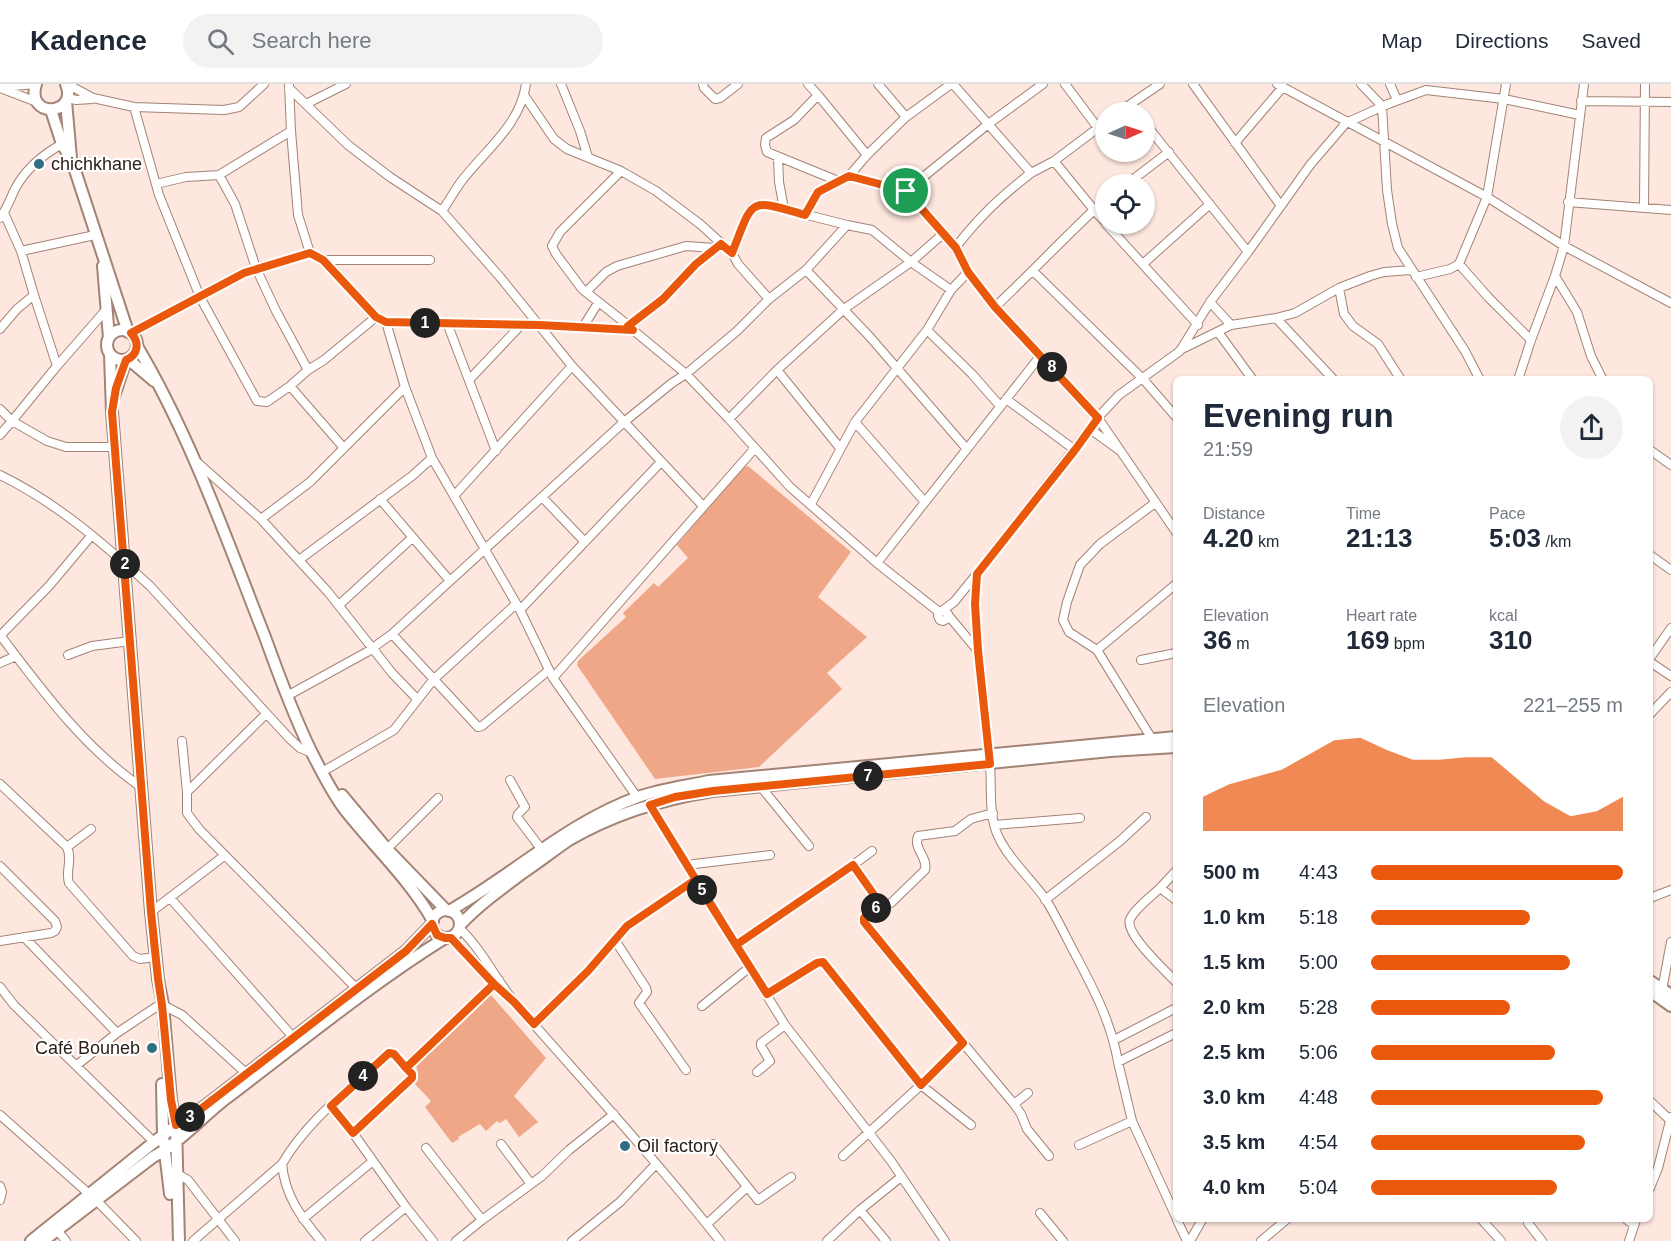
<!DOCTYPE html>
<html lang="en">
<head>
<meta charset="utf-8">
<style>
  body { margin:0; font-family:Arial,sans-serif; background:#f2f2f3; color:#1f2937; height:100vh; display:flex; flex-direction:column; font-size:22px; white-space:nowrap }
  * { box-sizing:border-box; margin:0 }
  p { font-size:20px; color:#747a83 }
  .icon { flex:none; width:33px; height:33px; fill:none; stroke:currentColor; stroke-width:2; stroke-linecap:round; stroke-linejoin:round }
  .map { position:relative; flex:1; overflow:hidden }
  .side { position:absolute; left:1173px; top:292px; width:480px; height:846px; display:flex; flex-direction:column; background:#fff; border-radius:9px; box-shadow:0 2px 4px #0004 }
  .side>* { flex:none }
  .needle { width:39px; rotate:87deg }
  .buttons { position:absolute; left:1095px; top:18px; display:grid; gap:12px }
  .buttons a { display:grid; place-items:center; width:60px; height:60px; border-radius:50%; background:#fff; box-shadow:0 2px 4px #0004; font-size:30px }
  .pin { position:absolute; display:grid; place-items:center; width:51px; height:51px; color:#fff; margin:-26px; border:3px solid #fff; border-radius:50%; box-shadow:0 2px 6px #0007 }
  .km { position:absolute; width:30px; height:30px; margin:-15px; border-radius:50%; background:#222; color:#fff; font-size:16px; line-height:30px; text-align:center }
  .round { display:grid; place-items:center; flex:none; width:63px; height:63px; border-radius:32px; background:#f2f2f3 }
  .summary { display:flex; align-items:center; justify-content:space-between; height:102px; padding:0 30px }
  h1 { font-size:33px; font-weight:700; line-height:45px }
  .figures { display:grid; grid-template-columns:repeat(3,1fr); gap:9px; height:102px; padding:6px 30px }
  .figures div { display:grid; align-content:center }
  .figures b { font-size:26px; font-weight:700 }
  .figures small { font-size:16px; font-weight:400 }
  .figures p { font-size:16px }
  .chart { height:168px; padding:12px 30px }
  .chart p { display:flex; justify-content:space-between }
  .chart svg { width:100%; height:108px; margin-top:6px; fill:#ea580c; opacity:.7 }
  ul { padding:0 30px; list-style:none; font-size:20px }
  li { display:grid; grid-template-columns:96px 72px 1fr; align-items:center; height:45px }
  li i { height:15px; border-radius:8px; background:#ea580c }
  header { display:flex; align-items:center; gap:36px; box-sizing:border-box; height:84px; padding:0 30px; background:#fff; border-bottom:2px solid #e0e1e3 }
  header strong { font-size:28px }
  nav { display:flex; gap:33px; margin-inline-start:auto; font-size:21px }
  .search { width:420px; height:54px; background:#f2f2f3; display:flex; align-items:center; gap:15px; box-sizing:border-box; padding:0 21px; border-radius:33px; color:#747a83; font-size:22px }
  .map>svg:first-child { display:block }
</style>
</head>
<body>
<header>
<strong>Kadence</strong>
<div class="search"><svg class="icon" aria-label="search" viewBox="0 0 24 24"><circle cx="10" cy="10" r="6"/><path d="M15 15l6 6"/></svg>Search here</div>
<nav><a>Map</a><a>Directions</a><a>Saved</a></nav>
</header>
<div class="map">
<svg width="1671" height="1157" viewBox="0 0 1671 1157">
  <rect width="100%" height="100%" fill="#fde7de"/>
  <!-- green -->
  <path fill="#efa788" d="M748 382 851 468 818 513 867 553 827 589 842 605 759 683 655 695 577 581 578 577 626 533 623 529 654 499 658 503 688 474 677 461 743 383Z
    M490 910 546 974 514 1012 538 1038 519 1053 506 1035 500 1039 497 1037 486 1047 480 1040 458 1053 459 1055 452 1059 425 1023 431 1017 412 997 418 991 416 981Z"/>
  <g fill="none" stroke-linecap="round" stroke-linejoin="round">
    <defs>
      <path id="minor" d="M67 0 93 14 134 23 224 26 239 23 264 0
        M289 0 291 47 298 131 310 169 323 176 376 233 386 238 539 241 633 246 686 290 729 335 790 403 877 479 939 528 945 527 948 530 947 535 943 537 940 536 938 532 939 528
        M561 0 580 47 588 73
        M703 0 704 4 715 15 720 14 738 0
        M808 0 818 11
        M953 0 1031 89C999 114 980 132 955 164
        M1065 0 1098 44 1106 39
        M1193 0 1281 122
        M1277 0 1487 113 1564 162 1671 219
        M1361 0 1382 22 1387 106 1392 140 1398 164 1465 267 1480 296
        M1390 0 1397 16
        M1 3 36 0
        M0 4 37 18
        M289 4 348 61 390 93 442 127
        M524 11 554 55 567 65 621 87 560 148 552 162 556 170 582 205 633 245
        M68 14 76 16 92 15
        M1581 17 1671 18
        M306 20 346 0
        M134 23 159 111 200 213 257 317 267 318 290 302 308 286 324 276 376 233
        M1119 28 1160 0
        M906 33 951 0
        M1144 38 1248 168
        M1235 59 1282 4
        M867 71 818 11 794 36 766 54 765 61 767 68 838 97 849 92 906 107 955 164 968 188 995 223 1041 271
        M778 73 779 98 784 125
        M621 87 656 107 700 140 732 169 738 180 769 215
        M1031 89 1054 77 1098 44
        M219 91 235 120 256 184 276 227 308 286
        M849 92 867 71 906 33 878 0
        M156 100 186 93 219 91 291 47
        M1127 100 1169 68
        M906 107 987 41 1043 0
        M1106 117 1094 126 1106 139
        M1568 118 1671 126
        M1644 123 1645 0
        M4 129 21 167 95 151
        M805 131 818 108 838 97
        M0 134C7 125 10 115 15 105 26 84 42 71 62 60
        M1106 140 1198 241
        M847 141 872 146 911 178 944 149
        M323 176H430
        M1144 179 1210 120
        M1459 180 1488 213 1531 256
        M806 186 870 253 966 364
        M1033 187 1143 295 1176 333
        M1555 192 1577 228 1591 272 1603 296
        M1416 193 1450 185 1459 180 1487 113 1506 0
        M1339 204 1344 230 1353 242 1378 260 1401 296
        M586 208 606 188 617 182 686 162 715 164
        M34 211 57 282 12 337 47 357 66 363H115
        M1210 218 1231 241
        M995 223C1029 191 1060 158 1094 126L1054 77
        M1276 234 1295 229 1339 204 1370 192 1384 188 1411 186
        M386 238 405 303 432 374 520 526 553 594 637 713
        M447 239 496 367
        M628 242 663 215 696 180 717 162
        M583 243 598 219
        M0 245 17 225 34 211 21 167
        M927 246 972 290 1000 322
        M1218 248 1253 296
        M131 249 244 189 310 169
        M1180 266 1231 241 1276 234 1334 296
        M57 282 105 227
        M572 282 703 422
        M777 286 840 364
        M469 296 522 240
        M1518 296 1531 256 1555 192 1564 162 1584 0
        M290 302 343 363
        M1006 315 1075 366
        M0 325 12 337 0 351
        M729 335 777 286 844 225 911 178 951 206
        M855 338 924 417
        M1090 345 1119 366
        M1650 366 1671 381
        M198 379 261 435 328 508 392 589 417 615
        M0 391C56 418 104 460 150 502L289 654 300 664 312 669
        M454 412 572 282 500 193 442 127C448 118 454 108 460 99 484 67 520 42 526 0
        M542 413 585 458
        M380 415 450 497
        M811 420 855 338 927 246 951 206 968 188
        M261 435 310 398 405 303
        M1650 471 1671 486
        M299 476 412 392 432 374
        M877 479 1041 271 1098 334 1176 448
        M339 521 412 454
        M520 526 661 378
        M943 526 954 518 976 491
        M948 531 978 567
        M392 550 478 643 482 642 549 586
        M0 551C42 606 83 663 141 703
        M0 552 49 502 91 452
        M1097 566 1176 500
        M68 571 92 562 130 557
        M1650 574 1671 544
        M1141 576 1176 569
        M1650 578 1671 592
        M0 579 16 572
        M553 594 755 364
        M287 612 367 568 392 550 624 338 672 299 686 290 737 247 769 215 806 186 847 141 768 121C763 121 757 120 753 123 745 129 737 158 732 169
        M1650 630 1671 608
        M1152 655 1097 566 1069 548 1063 536 1067 518 1080 481 1100 460 1155 419
        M182 657 187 708 266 630
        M322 688 394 646 433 596 516 520
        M510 696 525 723 518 730 517 733 542 766
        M0 700 67 763C73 776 65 787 69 799L133 872 140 875 155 873
        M761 703 809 762
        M187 708V729L199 745 357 905
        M650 721 785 941 891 1077 945 1157
        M994 741 1080 734
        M67 763 91 745
        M387 765 438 714
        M686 781 770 771
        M0 782 55 837 57 843 55 847 51 849 0 857
        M1176 787 1160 804 1176 816
        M1160 804C1151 813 1136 823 1130 835 1124 850 1166 887 1176 898
        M1650 814 1671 806
        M171 815 293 953
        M1045 816 1120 757 1146 733
        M891 819 925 786C928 772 913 766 918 752L955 747 971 735 993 729
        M151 828 224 772
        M459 844C483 866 496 897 517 921 585 999 656 1076 720 1157
        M24 853 117 949
        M451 853 497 904
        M615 856 646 904 647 908 639 919 686 986
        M736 861 853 781
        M0 903 14 921 155 1059
        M1662 906 1671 858
        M767 910 817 879 823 878 921 1001 971 1041
        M702 922 750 883
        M534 940 588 887 627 842 695 796
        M1176 949 1118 978C1111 937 1093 904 1074 868 1065 851 1056 832 1046 816 1031 794 1010 777 999 754 988 733 992 705 990 682 986 617 972 555 977 490L1102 329 1119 311 1180 267 1210 218 1248 168 1310 81 1346 39 1388 20 1426 6 1504 15 1580 31
        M1114 956 1176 924
        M963 959 1014 1020 1021 1030 1027 1045 1049 1072
        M1118 978 1132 1037 1176 1133
        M77 981 117 949 156 923 163 921 182 931 247 990
        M757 988 770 977 761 962V959L785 941
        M1650 1017 1670 1036
        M1014 1020 1028 1009
        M331 1022 353 1049 412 994 406 984
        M0 1031 96 1116 136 1157
        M353 1049 406 1123 433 1157
        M501 1060 531 1100
        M713 1060 758 1116 791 1093
        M1079 1061 1132 1037
        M426 1064 482 1136
        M843 1072 921 1001 963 959 864 838V834L878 821 879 818 853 781 872 767
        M282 1080C308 1035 351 1004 389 969L394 970 406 984 499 896
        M176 1089 188 1096 235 1157
        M0 1102 2 1108 0 1116
        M1650 1104 1658 1084 1671 1033
        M860 1126 886 1157
        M1040 1129 1063 1157
        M303 1135 373 1077
        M1177 1136 1187 1157
        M1482 1136 1501 1157
        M1627 1136 1634 1141
        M1528 1139 1542 1157
        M707 1140 747 1103
        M57 1146 66 1157
        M193 1157 282 1080C285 1112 301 1133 321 1157
        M365 1157 406 1123
        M456 1157 482 1136 542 1092 569 1066 614 1030
        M572 1157 620 1118 656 1080
        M827 1157 860 1126 901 1093
        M1190 1157 1202 1136
        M1261 1157 1286 1136
        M1629 1157 1636 1136"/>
      <path id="major" d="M36 0C25 35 79 32 66 0
        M66 17 71 74
        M51 26 62 60 72 77 128 248
        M103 182 109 254
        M107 261a15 15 0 1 1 30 0a15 15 0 1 1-30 0Z
        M137 262C191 353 226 454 265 553 279 592 293 630 311 667 321 687 332 709 345 726 374 763 410 796 433 837
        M110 270 112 328 151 828 158 895 163 921 171 1016 176 1041 179 1157
        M128 275 154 297
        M114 312 126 276
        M342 711 387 765 446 826
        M432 840a14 14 0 1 1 28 0a14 14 0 1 1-28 0Z
        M449 827C513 791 568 738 638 713 661 705 685 702 709 697L1176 653
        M460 841C479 821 501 805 524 788 539 778 554 766 569 756 613 730 663 715 713 707L1110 667 1176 663
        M1650 897 1671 911
        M1650 907 1671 922
        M162 1000 163 1051 170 1110
        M31 1157 163 1051 197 1028 406 867 432 840
        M43 1157 153 1073C179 1059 200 1035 224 1016 297 961 368 902 445 854"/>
    </defs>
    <!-- minor casing -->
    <use href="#minor" stroke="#a38375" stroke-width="10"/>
    <!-- major casing -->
    <use href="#major" stroke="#a38375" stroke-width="14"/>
    <!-- minor -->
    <use href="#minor" stroke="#fff" stroke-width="8"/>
    <!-- major -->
    <use href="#major" stroke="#fff" stroke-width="10"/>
  </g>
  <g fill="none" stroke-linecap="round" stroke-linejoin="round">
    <defs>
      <path id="route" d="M906 107 849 92 818 108 805 131C747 114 754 114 732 169L721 160 696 180 663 215 628 242 633 246 539 241 386 238 376 233 323 176 310 169 244 189 131 249C140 259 138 271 126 276L116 304 112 328 151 828 158 895 162 921 171 1016 176 1041 197 1028 406 867 432 840 437 851 445 854H451L494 900 406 984 394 970 389 969 331 1022 353 1049 412 994V990L406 984 494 900 514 918 534 940 588 887 627 842 695 796 767 910 817 879 823 878 921 1001 963 959 864 838V834L878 821 879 818 853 781 736 861 650 721 675 713 713 707 990 680 978 567 975 520 977 490 1075 366 1098 334 995 223 968 188 956 164 906 107"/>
    </defs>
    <!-- route casing -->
    <use href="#route" stroke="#fff" stroke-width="12"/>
    <!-- route -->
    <use href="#route" stroke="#ea580c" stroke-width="8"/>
  </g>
  <!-- markers -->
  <g fill="#2f6d83" stroke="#fff" stroke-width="2">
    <circle cx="39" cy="80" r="6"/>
    <circle cx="152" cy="964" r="6"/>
    <circle cx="625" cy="1062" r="6"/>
  </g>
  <g text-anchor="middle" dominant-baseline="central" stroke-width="4.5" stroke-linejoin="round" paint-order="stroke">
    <!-- poi labels -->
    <g font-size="18" fill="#2d201b" stroke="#fff" text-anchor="start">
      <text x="51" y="80">chichkhane</text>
      <text x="140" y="964" text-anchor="end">Café Bouneb</text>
      <text x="637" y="1062">Oil factory</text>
    </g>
  </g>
</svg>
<div class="buttons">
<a><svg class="needle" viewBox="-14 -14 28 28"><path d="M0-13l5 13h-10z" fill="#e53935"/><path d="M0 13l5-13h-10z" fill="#747a83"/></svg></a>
<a><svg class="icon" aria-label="locate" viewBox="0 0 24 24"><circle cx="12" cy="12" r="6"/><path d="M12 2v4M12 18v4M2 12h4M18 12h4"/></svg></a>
</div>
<div class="pin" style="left:906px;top:107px;background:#1e9e55"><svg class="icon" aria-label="arrive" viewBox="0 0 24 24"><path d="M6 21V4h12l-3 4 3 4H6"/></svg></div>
<b class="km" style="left:425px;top:239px">1</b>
<b class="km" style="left:125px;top:480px">2</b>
<b class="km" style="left:190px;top:1033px">3</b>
<b class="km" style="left:363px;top:992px">4</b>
<b class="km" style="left:702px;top:806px">5</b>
<b class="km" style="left:876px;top:824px">6</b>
<b class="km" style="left:868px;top:692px">7</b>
<b class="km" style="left:1052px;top:283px">8</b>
<section class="side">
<div class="summary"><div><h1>Evening run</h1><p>21:59</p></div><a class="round"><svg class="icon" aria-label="share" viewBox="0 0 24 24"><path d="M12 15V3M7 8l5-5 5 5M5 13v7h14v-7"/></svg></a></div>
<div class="figures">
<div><p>Distance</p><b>4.20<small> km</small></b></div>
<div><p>Time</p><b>21:13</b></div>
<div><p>Pace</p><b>5:03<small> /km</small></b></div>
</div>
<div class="figures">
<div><p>Elevation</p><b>36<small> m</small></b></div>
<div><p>Heart rate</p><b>169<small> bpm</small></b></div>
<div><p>kcal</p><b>310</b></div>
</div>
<div class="chart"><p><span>Elevation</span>221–255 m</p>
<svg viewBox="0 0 160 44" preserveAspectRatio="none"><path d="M0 44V30L10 25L20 22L30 19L40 13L50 7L60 6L70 11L80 15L90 15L100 14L110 14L120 23L130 32L140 38L150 36L160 30V44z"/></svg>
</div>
<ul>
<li><b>500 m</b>4:43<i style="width:100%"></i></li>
<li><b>1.0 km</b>5:18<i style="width:63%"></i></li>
<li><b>1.5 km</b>5:00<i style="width:79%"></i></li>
<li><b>2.0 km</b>5:28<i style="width:55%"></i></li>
<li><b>2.5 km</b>5:06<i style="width:73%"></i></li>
<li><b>3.0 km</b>4:48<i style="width:92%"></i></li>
<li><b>3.5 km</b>4:54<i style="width:85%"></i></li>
<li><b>4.0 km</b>5:04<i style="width:74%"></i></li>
</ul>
</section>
</div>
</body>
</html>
